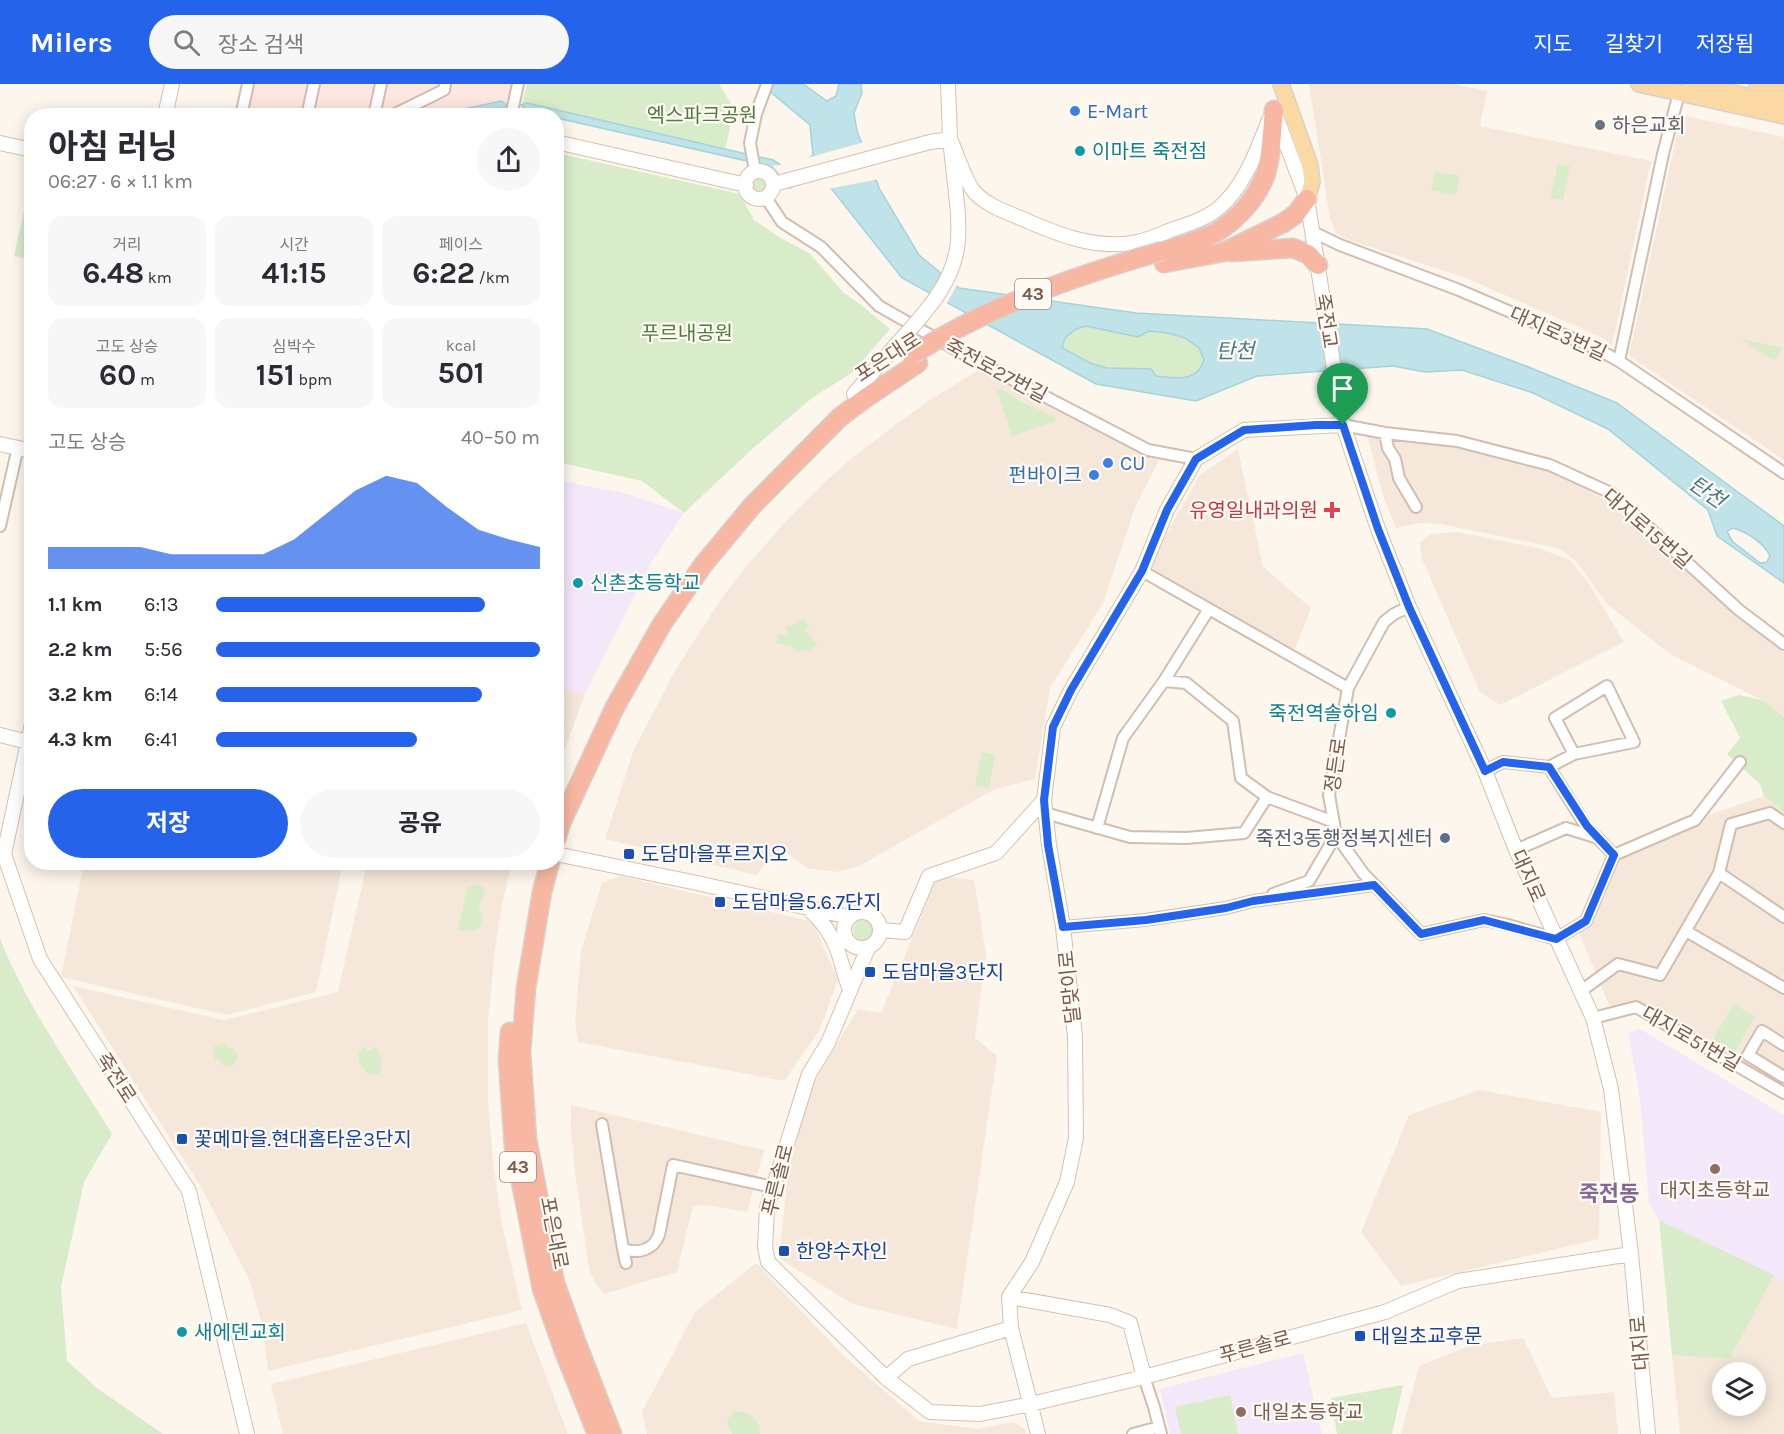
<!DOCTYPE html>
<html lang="ko">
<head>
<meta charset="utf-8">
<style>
  body { margin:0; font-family:Karla,"Noto Sans KR",sans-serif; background:#f7f7f7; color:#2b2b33; height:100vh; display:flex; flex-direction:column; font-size:22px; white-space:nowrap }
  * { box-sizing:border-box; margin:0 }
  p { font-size:20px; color:#7c7c81 }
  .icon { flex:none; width:33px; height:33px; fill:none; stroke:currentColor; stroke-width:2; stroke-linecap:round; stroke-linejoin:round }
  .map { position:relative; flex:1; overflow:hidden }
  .details { position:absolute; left:24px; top:24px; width:540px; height:762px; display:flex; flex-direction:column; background:#fff; border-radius:24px; box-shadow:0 3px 15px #0003 }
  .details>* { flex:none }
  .tools { position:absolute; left:1712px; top:1278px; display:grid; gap:12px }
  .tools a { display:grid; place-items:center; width:54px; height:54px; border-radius:50%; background:#fff; box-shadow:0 3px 15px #0003; font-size:30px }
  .pin { position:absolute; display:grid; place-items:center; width:51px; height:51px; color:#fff; margin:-62px -26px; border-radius:50% 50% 50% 0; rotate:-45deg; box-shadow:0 0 6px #0007 }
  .pin .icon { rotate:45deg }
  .round { display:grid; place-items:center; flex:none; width:63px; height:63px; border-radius:32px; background:#f7f7f7 }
  .summary { display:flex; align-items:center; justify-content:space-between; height:102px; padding:0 24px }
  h1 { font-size:33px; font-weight:700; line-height:45px }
  .metrics { display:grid; grid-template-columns:repeat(3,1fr); gap:9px; height:102px; padding:6px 24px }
  .metrics div { display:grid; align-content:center; border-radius:15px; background:#f7f7f7; text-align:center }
  .metrics b { font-size:30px; font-weight:700 }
  .metrics small { font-size:16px; font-weight:400 }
  .metrics p { font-size:16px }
  .chart { height:168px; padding:12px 24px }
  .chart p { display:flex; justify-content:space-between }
  .chart svg { width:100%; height:108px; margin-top:6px; fill:#2563eb; opacity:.7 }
  .cta { display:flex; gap:12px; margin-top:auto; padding:12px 24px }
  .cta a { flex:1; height:69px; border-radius:36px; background:#2563eb; color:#fff; font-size:24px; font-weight:700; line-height:69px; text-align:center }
  .cta a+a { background:#f7f7f7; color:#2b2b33 }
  ul { padding:0 24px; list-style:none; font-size:20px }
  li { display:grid; grid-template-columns:96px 72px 1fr; align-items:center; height:45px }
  li i { height:15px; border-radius:8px; background:#2563eb }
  header { display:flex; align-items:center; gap:36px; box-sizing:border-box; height:84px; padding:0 30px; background:#2563eb; color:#fff }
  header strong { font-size:28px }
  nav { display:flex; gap:33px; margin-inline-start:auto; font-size:21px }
  .search { width:420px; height:54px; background:#f7f7f7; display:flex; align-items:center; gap:15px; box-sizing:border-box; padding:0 21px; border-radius:33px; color:#7c7c81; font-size:22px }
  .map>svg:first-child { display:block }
</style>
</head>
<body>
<header>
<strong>Milers</strong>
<div class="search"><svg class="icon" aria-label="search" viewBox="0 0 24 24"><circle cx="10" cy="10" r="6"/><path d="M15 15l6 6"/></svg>장소 검색</div>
<nav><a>지도</a><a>길찾기</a><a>저장됨</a></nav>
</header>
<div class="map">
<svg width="1784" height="1350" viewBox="0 0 1784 1350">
  <rect width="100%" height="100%" fill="#fdf6ec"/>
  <!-- residential -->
  <path fill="#f5e8da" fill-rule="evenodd" d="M1309 0H1452L1487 7 1480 42 1651 77 1612 262 1603 254 1466 194 1349 156 1336 149 1330 135Z
    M1681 31 1784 53V376L1629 272Z
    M979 286 1147 373 1159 376 1136 421 1103 519 1050 604 1035 695 995 705 859 782 837 788 807 784 781 764 756 791 605 755 634 665 676 585 721 515 744 485 786 437 824 399 852 374 895 341 933 314Z
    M1364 340 1550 387 1569 395 1606 417 1784 568V633L1762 616 1670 570 1607 520 1576 477 1561 466 1553 463 1441 440 1420 439 1396 444 1384 414Z
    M1238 365 1263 483 1311 524 1296 563 1292 566 1148 482 1200 391Z
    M1457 448 1538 464 1570 476 1587 497 1624 558 1500 621 1480 608 1422 475 1420 459 1431 450Z
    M557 604 585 610 557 686Z
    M1764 712 1784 728V1009L1636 923 1613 930 1576 842 1586 837 1614 771 1695 736Z
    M84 779H343L316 908 227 931 61 893Z
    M367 779H512L502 820 495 866 488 937V1016L493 1077 501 1136 522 1226 268 1287 263 1246 250 1197 201 1103 73 902 224 936 338 908Z
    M621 792 813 838 838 896 819 947 784 997 578 958 575 938 581 867 602 799Z
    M938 792 974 796 986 870 975 954 997 972 957 1245 852 1220 779 1174 787 1099 801 1020 858 925 881 929Z
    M1479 1006 1601 1028 1599 1155 1401 1202 1361 1148 1409 1031Z
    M571 1021 764 1066 747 1128 705 1121 693 1122 677 1188 604 1210 594 1197 589 1185 575 1088 571 1043Z
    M756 1179 842 1270 919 1337 978 1345 1014 1338 1026 1346V1350H647L642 1328 695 1228Z
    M1774 1191 1784 1197V1350H1680L1672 1271 1730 1275ZM1722 1288H1755V1322H1722Z
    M526 1239 568 1350H283L271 1300Z
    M1523 1254 1552 1314 1614 1308 1618 1350H1401L1419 1282 1469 1262Z"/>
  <!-- commercial -->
  <path fill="#fde8e0" d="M252 0H512L504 30 478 27 462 32H245Z"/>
  <!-- education -->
  <path fill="#f3e8fa" d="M557 396 628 410 684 429 651 479 585 610 557 604Z
    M1640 945 1784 1031V1197L1659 1136 1649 1119 1640 1015 1628 948Z
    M1303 1269 1322 1350H1170L1160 1305Z"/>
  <!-- green -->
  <path fill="#d8ecc9" d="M527 0H719L734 24 725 67 522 20Z
    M557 69 740 110 754 136 779 153 809 169 844 209 860 220 890 245 853 288 812 314 750 367 684 429 642 397 557 378Z
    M1558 80 1570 82 1563 116 1550 114Z
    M1435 87 1460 92 1456 111 1431 106Z
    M752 101a7 7 0 1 1 14 0a7 7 0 1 1-14 0Z
    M31 96V176L14 172Z
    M1086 242 1138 253 1149 247 1168 249 1185 254 1199 264 1204 276C1204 278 1202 285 1201 286 1192 298 1168 293 1156 292L1151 285 1107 284 1090 279 1062 264 1064 254 1076 245Z
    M1740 255 1783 264 1774 277Z
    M1002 305 1021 318 1054 332 1056 337 1012 352 997 307Z
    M803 535 810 542 805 547 817 560 811 565 798 568 791 562 776 559 778 551H788L786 543 798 539Z
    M1739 611 1762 616 1784 633V728L1764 712 1760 700 1727 670 1740 654 1721 617Z
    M982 668 995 671 989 704 975 702Z
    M474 801C481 800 483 803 485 810 484 814 479 818 479 823 479 827 481 828 482 832 485 848 469 849 458 846L467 805Z
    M853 846a10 10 0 1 1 20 0a10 10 0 1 1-20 0Z
    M0 855C28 924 73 986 112 1050L84 1098 61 1203 67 1277 97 1304 163 1350H0Z
    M1733 920 1755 932 1733 972 1711 960Z
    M225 959 226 963C237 963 242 974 232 982H224L218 975 215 976 213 964 215 962Z
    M362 963 369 966 377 963 382 977 380 989 369 991C361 982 354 976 362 963Z
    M1659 1136 1774 1191 1730 1275 1672 1271Z
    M1403 1301 1392 1350H1337L1331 1314Z
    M1230 1311 1238 1350H1181L1175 1323Z
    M738 1327C751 1329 760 1336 760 1350H733L729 1346 727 1335 731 1332 732 1328Z"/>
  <!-- water -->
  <path fill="#bfe3e8" stroke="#a5d3da" stroke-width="1.5" fill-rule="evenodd" d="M761 0H803L827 17 836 12 839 0H861L862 9 854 29 857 47 880 106 919 171 959 204 1136 229 1427 245 1526 282 1617 319 1784 442V499L1717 452 1708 426 1608 345 1533 309 1462 286 1425 288 1393 282 1257 292 1196 317 1096 300 902 194 827 99 816 102 789 104 769 82 557 34 556 32C544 31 529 30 521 21L527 19 773 76 790 87 813 71 810 41ZM1086 242 1138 253 1149 247 1168 249 1185 254 1199 264 1204 276C1197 299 1176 294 1156 292L1151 285 1107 284 1090 279 1062 264 1065 254 1076 245ZM1733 444C1749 449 1761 457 1770 471L1767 478 1760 479 1732 457 1727 447Z
    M501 17 507 21C492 35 456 32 436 31Z"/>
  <!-- pier -->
  <path fill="#fdf6ec" d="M865 58 879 95 828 105 826 102 816 105 793 106 773 82 784 80 790 84 803 75Z
    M946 190 958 199 946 221 932 214Z"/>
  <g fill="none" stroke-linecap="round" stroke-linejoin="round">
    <defs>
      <path id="street" d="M241 32 248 0
        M307 32 314 0
        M374 32 381 0
        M391 32 444 6 445 0
        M511 32 518 0
        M755 87 750 59 756 30 767 0
        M766 114 782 138 821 163 879 222 967 272 1148 366 1196 375
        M1313 148 1340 161 1459 206 1597 265 1619 277 1784 389
        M1619 277 1663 70 1679 9
        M1343 341 1385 349 1457 357 1550 381 1611 409 1739 526 1784 560
        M1385 349 1388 364 1395 375 1399 394 1416 423
        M0 442 18 363
        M1142 487 1348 604
        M1409 523 1394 530 1384 538 1348 604 1329 711 1336 751 1363 789 1421 850 1484 836 1508 841 1556 855 1586 837 1614 771 1586 742 1549 683 1503 678 1485 687
        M1164 597 1209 525
        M1549 683 1574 670 1634 658 1607 602 1555 634 1574 670
        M1045 729 1130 753 1186 754 1244 749 1267 713 1334 738
        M1097 744 1123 654 1164 597 1186 599 1233 637 1241 694 1267 713
        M1516 766 1566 744 1595 753
        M1614 771 1695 736 1740 678
        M1719 789 1731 740 1770 729 1784 739
        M1273 810 1309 797 1336 751
        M1063 843 1145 836 1226 824 1253 817 1374 801
        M1686 847 1784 904
        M1581 907 1618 880 1660 891 1719 789 1784 833
        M1593 934 1636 923 1784 1009
        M1784 961 1762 947 1748 971 1784 993
        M602 1040 623 1165C639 1170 653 1166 659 1151L673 1081 773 1103
        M623 1165 626 1179
        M1144 1293 1154 1323 1161 1350
        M1133 1350 1159 1343"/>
      <path id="secondary" d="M948 0 950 55 956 110
        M1275 30 1307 115 1343 341 1378 445 1409 523 1485 687 1516 766 1593 934 1611 1005 1631 1170 1648 1350
        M165 32 172 0
        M950 55C957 70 963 91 972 105 982 119 1003 127 1018 133 1054 149 1092 165 1132 159 1146 157 1159 151 1171 146 1189 140 1206 135 1220 123 1245 101 1257 66 1269 36
        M556 58 746 101
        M0 59 32 66
        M745 101a14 14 0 1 1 28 0a14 14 0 1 1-28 0Z
        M774 100 930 58 950 55
        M854 310 896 261
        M0 360 32 367
        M32 640 4 770 40 875 189 1107 247 1350
        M0 651 32 659
        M556 770 697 799 849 833
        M810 826C822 837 831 849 837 865 842 878 844 892 850 905
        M844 846a18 18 0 1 1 36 0a18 18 0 1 1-36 0Z
        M881 846 905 848 929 792 996 769 1044 716
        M868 864 828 959 809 990 767 1124 765 1163 768 1178 886 1294 930 1328 980 1330 1031 1320 1144 1293 1385 1228 1458 1197 1631 1170
        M1009 1213 1110 1231 1130 1239 1144 1293
        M886 1294 908 1275 1011 1244
        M1038 1350 1011 1244 1009 1213 1032 1178 1067 1098 1076 1054 1075 952 1063 843 1049 761 1044 716 1053 643 1071 606 1142 487 1167 426 1196 375 1244 346 1343 341"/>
      <path id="primary" d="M1281 0 1310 81 1312 98 1307 115
        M1639 0 1784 32
        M1691 0 1784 20
        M1757 0 1784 6"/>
      <path id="highway" d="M1162 167C1179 162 1199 157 1215 149 1238 136 1263 108 1268 81 1272 63 1272 44 1274 26
        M1232 168 1293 164 1308 170 1318 181
        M1164 179 1224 168 1283 139 1296 130 1307 115
        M556 755 561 739 615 623 662 540 703 481 752 422 840 333 867 313 918 279
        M550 778 542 808 526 904 521 969 527 1055 555 1199 577 1260 612 1350
        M510 948 508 976 514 1062 542 1205 564 1267 597 1350"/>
    </defs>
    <!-- street casing -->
    <use href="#street" stroke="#d1beb0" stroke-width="14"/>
    <!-- secondary casing -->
    <use href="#secondary" stroke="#d6c0b0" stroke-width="16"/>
    <!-- primary casing -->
    <use href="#primary" stroke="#dad1cd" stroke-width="18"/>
    <!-- highway casing -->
    <use href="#highway" stroke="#dad1cd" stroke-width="21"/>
    <!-- street -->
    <use href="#street" stroke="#fff" stroke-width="10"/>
    <!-- secondary -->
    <use href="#secondary" stroke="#fff" stroke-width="14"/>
    <!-- primary -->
    <use href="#primary" stroke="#fbd9a5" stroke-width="15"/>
    <!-- highway -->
    <use href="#highway" stroke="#f7b7a3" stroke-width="18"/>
    <defs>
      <path id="secondary-bridge" d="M896 261C924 230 955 199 958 156 959 140 958 125 956 110"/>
      <path id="highway-bridge" d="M912 271C988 222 1075 192 1162 167"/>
    </defs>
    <!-- secondary-bridge casing -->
    <use href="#secondary-bridge" stroke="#d6c0b0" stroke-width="16" stroke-linecap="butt"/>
    <!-- highway-bridge casing -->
    <use href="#highway-bridge" stroke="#dad1cd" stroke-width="21" stroke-linecap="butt"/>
    <!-- secondary-bridge -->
    <use href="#secondary-bridge" stroke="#fff" stroke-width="14"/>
    <!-- highway-bridge -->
    <use href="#highway-bridge" stroke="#f7b7a3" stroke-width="18"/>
  </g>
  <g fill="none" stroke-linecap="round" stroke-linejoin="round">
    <defs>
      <path id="route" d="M1316 341H1343L1378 445 1409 523 1485 687 1503 678 1549 683 1587 742 1614 771 1586 837 1556 855 1484 836 1421 850 1374 801 1253 817 1226 824 1146 836 1063 843 1048 761 1044 716 1053 643 1071 606 1142 487 1167 426 1196 375 1244 346Z"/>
    </defs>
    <!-- route casing -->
    <use href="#route" stroke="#fff" stroke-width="12"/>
    <!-- route -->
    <use href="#route" stroke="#2563eb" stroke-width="8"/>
  </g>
  <!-- markers -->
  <g fill="#3f7fe0" stroke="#fffaf3" stroke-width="2">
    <circle cx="1075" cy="27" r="6"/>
    <circle cx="1108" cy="379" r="6"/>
    <circle cx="1094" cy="391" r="6"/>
  </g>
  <circle fill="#6b7280" stroke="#fffaf3" stroke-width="2" cx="1600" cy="41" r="6"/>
  <g fill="#0f9aa8" stroke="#fffaf3" stroke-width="2">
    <circle cx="1080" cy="67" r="6"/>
    <circle cx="578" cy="499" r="6"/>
    <circle cx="1391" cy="629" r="6"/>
    <circle cx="182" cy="1248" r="6"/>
  </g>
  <path fill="#e0444e" stroke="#fffaf3" stroke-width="2" d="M1329 417h6v6h6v6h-6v6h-6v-6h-6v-6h6z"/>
  <circle fill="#5c6f8a" stroke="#fffaf3" stroke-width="2" cx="1445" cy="754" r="6"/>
  <g fill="#1a4fb4" stroke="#fffaf3" stroke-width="2">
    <rect x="623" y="764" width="12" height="12" rx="3"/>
    <rect x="714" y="812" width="12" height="12" rx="3"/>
    <rect x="864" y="882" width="12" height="12" rx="3"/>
    <rect x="176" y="1049" width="12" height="12" rx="3"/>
    <rect x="778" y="1161" width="12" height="12" rx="3"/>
    <rect x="1354" y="1246" width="12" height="12" rx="3"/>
  </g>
  <g fill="#8d6e63" stroke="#fffaf3" stroke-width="2">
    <circle cx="1715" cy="1085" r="6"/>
    <circle cx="1241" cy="1328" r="6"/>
  </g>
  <g text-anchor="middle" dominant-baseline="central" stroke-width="4.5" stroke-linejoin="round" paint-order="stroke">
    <!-- shield labels -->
    <g fill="#fffaf3" stroke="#a28b7f" stroke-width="1.5">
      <rect x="1015" y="195" width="36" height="30" rx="4.5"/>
      <rect x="500" y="1068" width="36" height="30" rx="4.5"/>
    </g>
    <g font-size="18" font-weight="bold" fill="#7a5c4d">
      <text x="1033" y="210">43</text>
      <text x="518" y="1083">43</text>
    </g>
    <!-- shop labels -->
    <g font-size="20" fill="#366cbe" stroke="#fffaf3" text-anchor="start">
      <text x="1087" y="27">E-Mart</text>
      <text x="1120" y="379">CU</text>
      <text x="1082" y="391" text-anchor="end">펀바이크</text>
    </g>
    <!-- park labels -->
    <g font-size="20" fill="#537a41" stroke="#fffaf3">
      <text x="702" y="31">엑스파크공원</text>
      <text x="687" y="249">푸르내공원</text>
    </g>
    <!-- worship labels -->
    <g font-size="20" fill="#5b616d" stroke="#fffaf3" text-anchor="start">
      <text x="1612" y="41">하은교회</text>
    </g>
    <!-- culture labels -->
    <g font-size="20" fill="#0d838f" stroke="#fffaf3" text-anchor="start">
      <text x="1092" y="67">이마트 죽전점</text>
      <text x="590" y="499">신촌초등학교</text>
      <text x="1379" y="629" text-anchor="end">죽전역솔하임</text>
      <text x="194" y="1248">새에덴교회</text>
    </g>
    <!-- street labels -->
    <g font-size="20" fill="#7a5c4d" stroke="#fffaf3">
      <text transform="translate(1326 237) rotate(81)">죽전교</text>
      <text transform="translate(1558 250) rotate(24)">대지로3번길</text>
      <text transform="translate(888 273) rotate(-33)">포은대로</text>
      <text transform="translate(996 287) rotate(28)">죽전로27번길</text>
      <text transform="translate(1647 445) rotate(41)">대지로15번길</text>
      <text transform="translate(1336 681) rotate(-82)">정든로</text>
      <text transform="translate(1528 792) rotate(66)">대지로</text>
      <text transform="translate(1070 903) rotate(-96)">달맞이로</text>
      <text transform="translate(1691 955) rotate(30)">대지로51번길</text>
      <text transform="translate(116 994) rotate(57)">죽전로</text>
      <text transform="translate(778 1096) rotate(-76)">푸른솔로</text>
      <text transform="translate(554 1149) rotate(79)">포은대로</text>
      <text transform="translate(1640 1259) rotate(-95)">대지로</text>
      <text transform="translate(1255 1263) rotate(-15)">푸른솔로</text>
    </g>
    <!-- health labels -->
    <g font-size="20" fill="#be3a42" stroke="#fffaf3" text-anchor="end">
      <text x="1318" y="426">유영일내과의원</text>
    </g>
    <!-- service labels -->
    <g font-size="20" fill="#4e5e75" stroke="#fffaf3" text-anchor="end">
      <text x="1433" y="754">죽전3동행정복지센터</text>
    </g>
    <!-- transit labels -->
    <g font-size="20" fill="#164399" stroke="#fffaf3" text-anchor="start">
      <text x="641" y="770">도담마을푸르지오</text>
      <text x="732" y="818">도담마을5.6.7단지</text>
      <text x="882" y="888">도담마을3단지</text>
      <text x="194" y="1055">꽃메마을.현대홈타운3단지</text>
      <text x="796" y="1167">한양수자인</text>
      <text x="1372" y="1252">대일초교후문</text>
    </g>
    <!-- education labels -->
    <g font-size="20" fill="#785e54" stroke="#fffaf3">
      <text x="1715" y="1106">대지초등학교</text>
      <text x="1253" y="1328" text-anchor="start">대일초등학교</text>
    </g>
    <!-- water labels -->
    <g font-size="21" font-style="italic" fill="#437c86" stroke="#fffaf3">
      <text x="1235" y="267">탄천</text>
      <text transform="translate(1707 408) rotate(35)">탄천</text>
    </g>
    <!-- quarter labels -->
    <g font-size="22" font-weight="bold" fill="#846695" stroke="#fffaf3">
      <text x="1609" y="1110">죽전동</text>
    </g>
  </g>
</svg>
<div class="tools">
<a><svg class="icon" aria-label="layers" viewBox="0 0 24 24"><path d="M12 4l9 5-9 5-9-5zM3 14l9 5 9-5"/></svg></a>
</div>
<div class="pin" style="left:1343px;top:341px;background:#1e9e55"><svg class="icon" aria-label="arrive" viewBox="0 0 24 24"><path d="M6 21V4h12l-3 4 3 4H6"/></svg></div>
<section class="details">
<div class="summary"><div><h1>아침 러닝</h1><p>06:27 · 6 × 1.1 km</p></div><a class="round"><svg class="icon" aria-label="share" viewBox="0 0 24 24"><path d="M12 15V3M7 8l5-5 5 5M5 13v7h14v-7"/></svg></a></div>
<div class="metrics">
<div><p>거리</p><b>6.48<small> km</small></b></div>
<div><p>시간</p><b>41:15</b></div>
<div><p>페이스</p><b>6:22<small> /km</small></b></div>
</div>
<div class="metrics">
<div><p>고도 상승</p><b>60<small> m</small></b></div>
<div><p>심박수</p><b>151<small> bpm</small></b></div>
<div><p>kcal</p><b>501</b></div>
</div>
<div class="chart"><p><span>고도 상승</span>40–50 m</p>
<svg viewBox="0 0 160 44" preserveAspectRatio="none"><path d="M0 44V35L10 35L20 35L30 35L40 38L50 38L60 38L70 38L80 32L90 22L100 12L110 6L120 9L130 19L140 28L150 32L160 35V44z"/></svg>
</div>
<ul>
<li><b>1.1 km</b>6:13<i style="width:83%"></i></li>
<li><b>2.2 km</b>5:56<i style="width:100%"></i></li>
<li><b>3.2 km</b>6:14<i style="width:82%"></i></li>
<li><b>4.3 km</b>6:41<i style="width:62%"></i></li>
</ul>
<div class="cta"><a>저장</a><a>공유</a></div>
</section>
</div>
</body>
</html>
